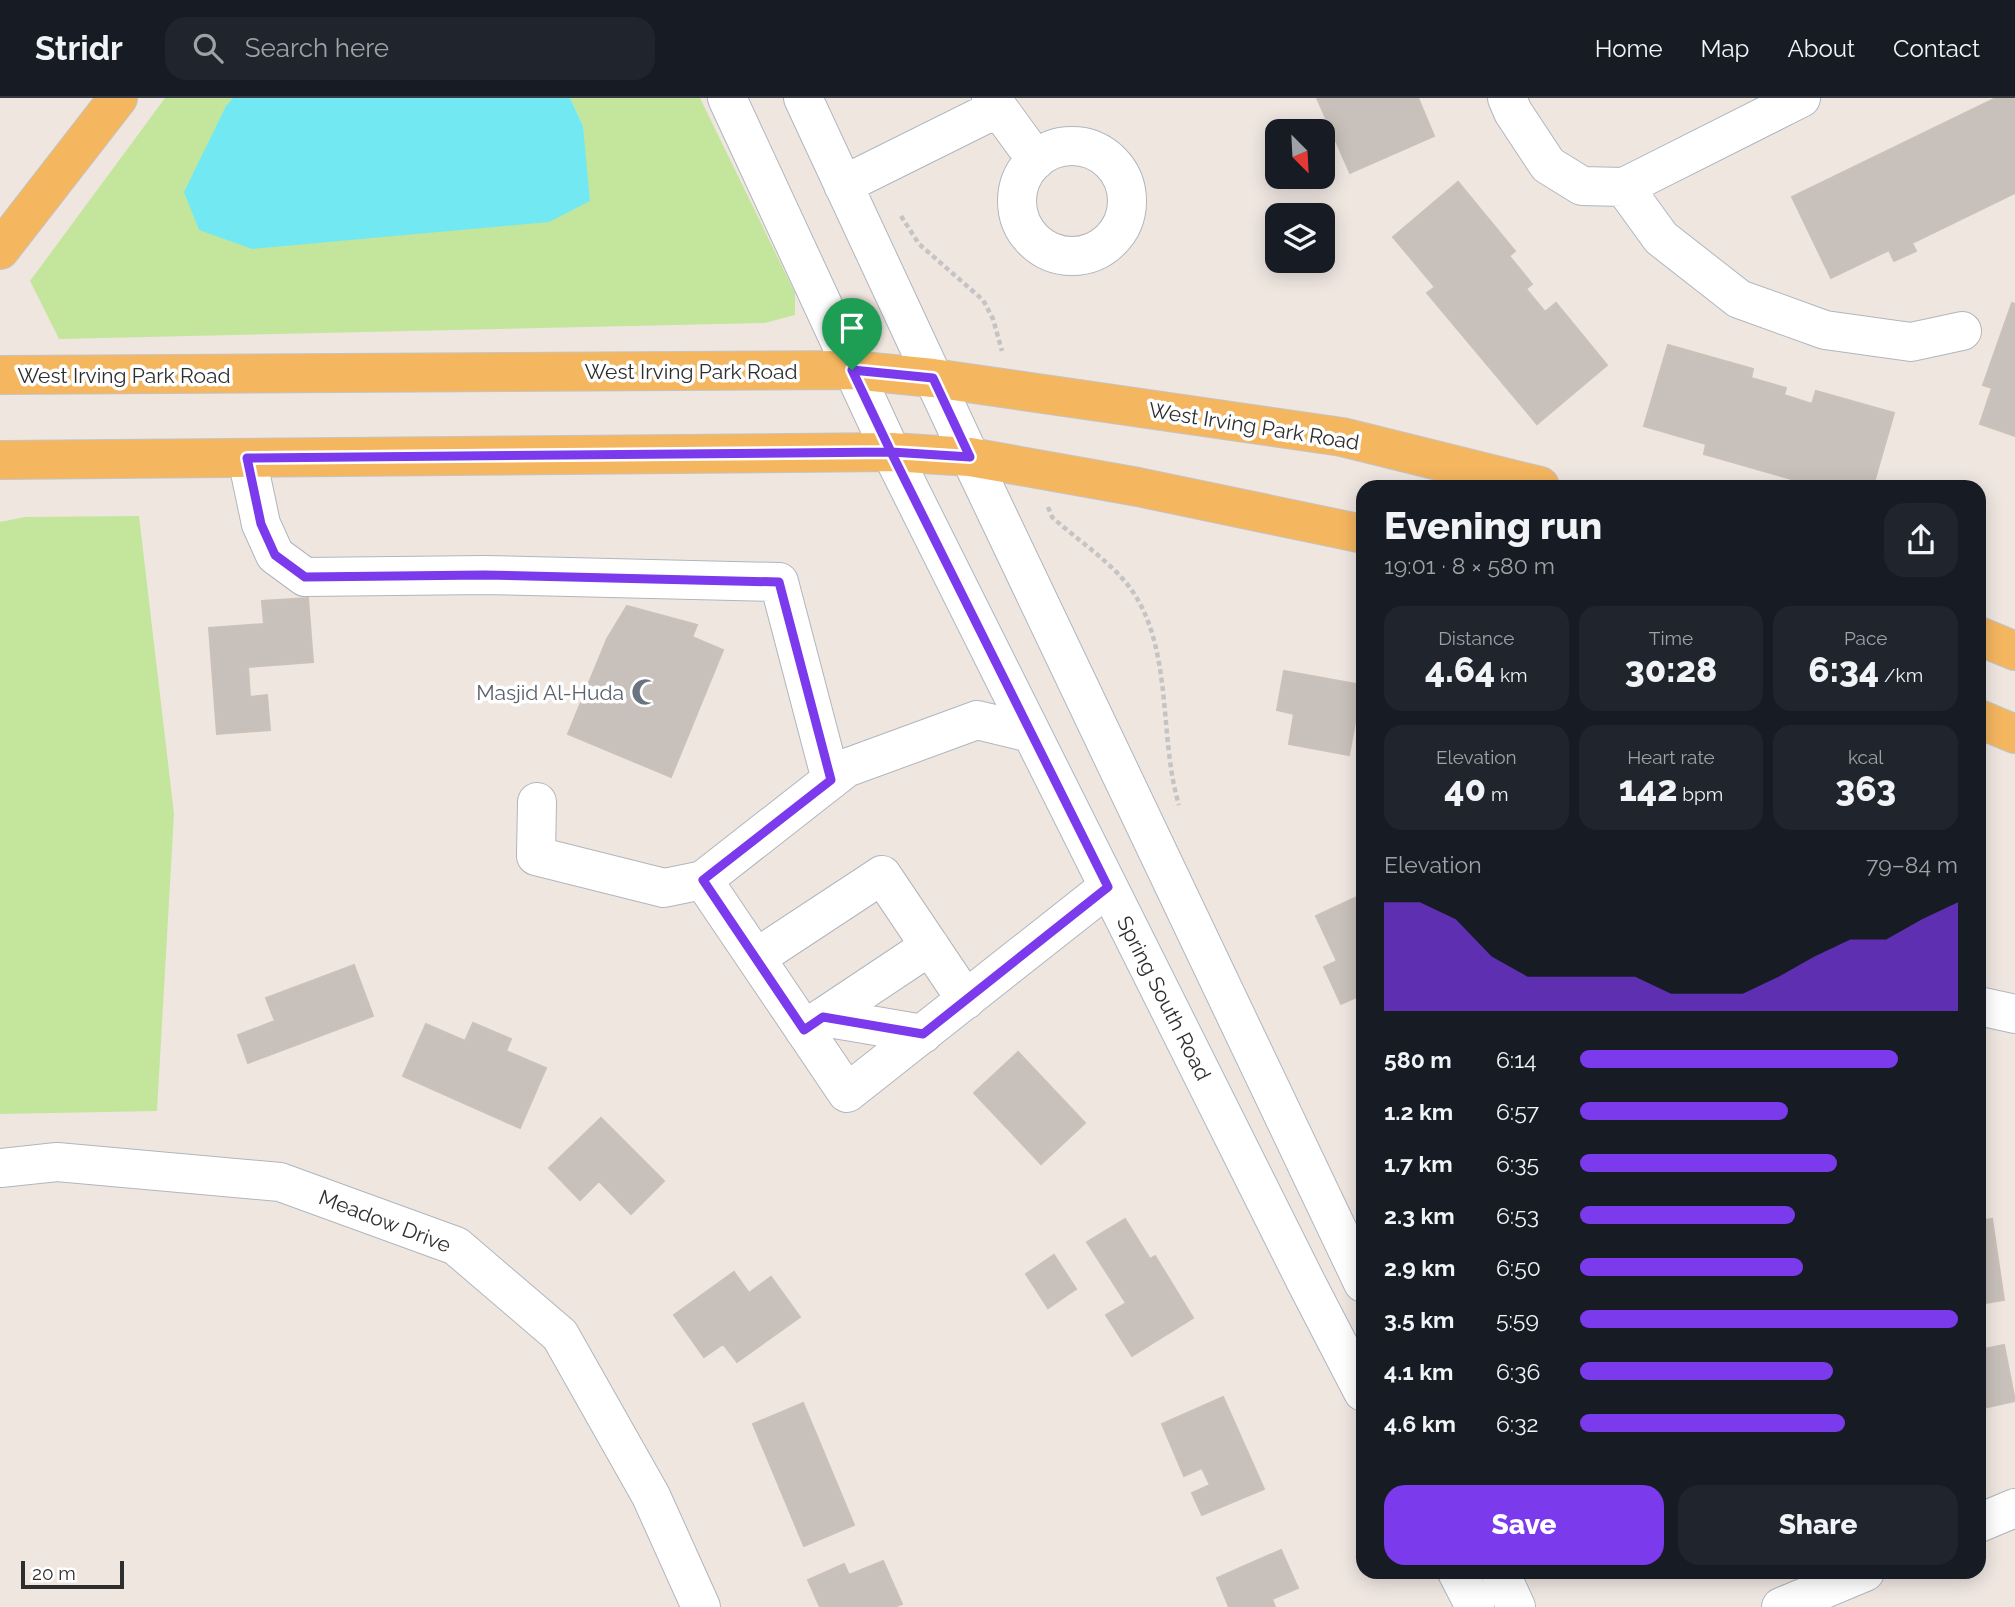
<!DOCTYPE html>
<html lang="en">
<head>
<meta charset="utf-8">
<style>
  body { margin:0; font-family:Raleway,sans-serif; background:#20242c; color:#f1f3f6; height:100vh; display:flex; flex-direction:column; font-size:26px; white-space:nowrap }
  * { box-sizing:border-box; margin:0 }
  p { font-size:23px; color:#9ea1a6 }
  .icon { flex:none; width:38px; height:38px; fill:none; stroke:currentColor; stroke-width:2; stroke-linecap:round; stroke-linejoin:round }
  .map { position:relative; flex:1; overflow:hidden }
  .drawer { position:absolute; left:1356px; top:382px; width:630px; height:1099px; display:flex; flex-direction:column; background:#171b24; border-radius:21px; box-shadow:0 4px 18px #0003 }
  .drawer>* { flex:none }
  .needle { width:46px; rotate:156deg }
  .fabs { position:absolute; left:1265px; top:21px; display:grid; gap:14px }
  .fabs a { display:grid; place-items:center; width:70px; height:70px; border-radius:14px; background:#171b24; box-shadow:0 4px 18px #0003; font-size:35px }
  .scale { position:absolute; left:21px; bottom:18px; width:103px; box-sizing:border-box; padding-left:7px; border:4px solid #2e2e2e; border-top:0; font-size:19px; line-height:24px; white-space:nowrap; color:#2e2e2e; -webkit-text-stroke:5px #fff; paint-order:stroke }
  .pin { position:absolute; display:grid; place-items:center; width:60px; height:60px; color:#fff; margin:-72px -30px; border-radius:50% 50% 50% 0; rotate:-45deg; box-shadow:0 0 7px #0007 }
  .pin .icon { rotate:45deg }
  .round { display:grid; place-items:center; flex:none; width:74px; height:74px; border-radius:21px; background:#20242c }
  .overview { display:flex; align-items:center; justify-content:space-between; height:119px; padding:0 28px }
  h1 { font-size:38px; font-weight:800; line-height:52px }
  .metrics { display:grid; grid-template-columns:repeat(3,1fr); gap:10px; height:119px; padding:7px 28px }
  .metrics div { display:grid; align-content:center; border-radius:18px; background:#20242c; text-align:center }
  .metrics b { font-size:35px; font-weight:800 }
  .metrics small { font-size:19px; font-weight:400 }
  .metrics p { font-size:19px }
  .chart { height:196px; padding:14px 28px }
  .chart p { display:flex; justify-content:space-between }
  .chart svg { width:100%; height:126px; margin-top:7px; fill:#7c3aed; opacity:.7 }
  .cta { display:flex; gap:14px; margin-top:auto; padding:14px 28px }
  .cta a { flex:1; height:80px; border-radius:21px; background:#7c3aed; color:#fff; font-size:28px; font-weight:800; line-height:80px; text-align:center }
  .cta a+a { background:#20242c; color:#f1f3f6 }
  ul { padding:0 28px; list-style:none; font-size:23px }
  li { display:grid; grid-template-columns:112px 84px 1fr; align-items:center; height:52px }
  li i { height:18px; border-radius:9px; background:#7c3aed }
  header { display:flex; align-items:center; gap:42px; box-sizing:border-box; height:98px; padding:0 35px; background:#171b24; border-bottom:2px solid #363941 }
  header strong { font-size:33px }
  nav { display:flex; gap:38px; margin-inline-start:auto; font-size:24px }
  .search { width:490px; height:63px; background:#20242c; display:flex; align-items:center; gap:18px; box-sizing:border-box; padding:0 24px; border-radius:21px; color:#9ea1a6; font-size:26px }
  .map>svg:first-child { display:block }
</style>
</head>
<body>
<header>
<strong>Stridr</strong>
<div class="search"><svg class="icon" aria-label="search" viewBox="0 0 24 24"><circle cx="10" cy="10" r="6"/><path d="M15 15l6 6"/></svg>Search here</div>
<nav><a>Home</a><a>Map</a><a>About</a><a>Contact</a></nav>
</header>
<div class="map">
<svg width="2015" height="1509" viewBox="0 0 2015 1509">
  <rect width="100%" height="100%" fill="#efe6e0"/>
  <!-- green -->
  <path fill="#c3e69c" d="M165 0H233L226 9 583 28 570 0H700L795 195V217L765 225 59 241 30 183Z
    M139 418 174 716 157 1013 0 1016V424L25 419Z"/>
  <!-- water -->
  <path fill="#72e9f2" d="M233 0H570L583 28 590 103 549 124 252 151 199 132 184 94 226 8Z"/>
  <!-- building -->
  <path fill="#c8c1bb" stroke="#cbc1b9" stroke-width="2" d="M1317 0H1418L1434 38 1350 75Z
    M1996 0H2013L2015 3V95L1912 145 1916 153 1894 163 1889 152 1831 180 1792 99Z
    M1458 84 1515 153 1509 158 1532 186 1526 191 1545 214 1556 205 1607 267 1537 326 1427 195 1435 189 1393 139Z
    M2012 205 2015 206V338L1980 326 1992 290 1983 287Z
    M1668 247 1753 271 1751 280 1786 290 1784 297 1812 306 1816 293 1894 315 1873 388H1816L1704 356 1706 346 1644 328Z
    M308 500 313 564 248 569 250 599 267 597 270 632 217 636 209 530 264 526 262 503Z
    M627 508 697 527 692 539 723 552 671 679 568 636 607 541Z
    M1284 573 1362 587 1349 657 1289 646 1294 616 1277 612Z
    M1363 796V896L1341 906 1324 869 1337 863 1316 818Z
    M354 867 373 918 248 965 238 937 275 923 266 900Z
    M473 925 511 941 506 953 546 970 520 1030 403 978 426 926 465 943Z
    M1018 954 1085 1025 1041 1066 974 995Z
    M601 1020 664 1083 631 1116 599 1083 580 1102 549 1070Z
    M1125 1121 1150 1161 1155 1158 1193 1220 1132 1258 1106 1217 1126 1205 1087 1144Z
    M1992 1121 2004 1202 1979 1206V1123Z
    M1054 1157 1076 1191 1048 1210 1026 1176Z
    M734 1174 749 1195 771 1179 800 1219 737 1264 723 1246 704 1259 674 1217Z
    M2004 1247 2015 1303 1979 1311V1252Z
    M1223 1299 1264 1391 1202 1417 1192 1395 1210 1387 1202 1370 1184 1378 1162 1326Z
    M803 1305 854 1427 804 1448 753 1326Z
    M1281 1452 1298 1490 1272 1501 1275 1509H1229L1217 1480Z
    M883 1463 902 1506 894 1509H820L808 1482 844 1466 849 1477Z"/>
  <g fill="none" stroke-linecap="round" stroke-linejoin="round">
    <defs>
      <path id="minor" d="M727 0 891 354 1307 1186 1363 1294
        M803 0 970 359 1363 1185
        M991 0 1036 62
        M1507 0 1513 14 1548 67 1582 88 1624 89 1801 0
        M1017 103a55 55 0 1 1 110 0a55 55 0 1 1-110 0Z
        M843 87 998 10
        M1624 89 1661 140 1739 201 1825 232 1911 244 1962 233
        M247 360 261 426 275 457 305 479 484 477 779 484 831 682
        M537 704 536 758 664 790 703 782 847 995 1108 789
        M703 782 846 670 977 622 1031 635
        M756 860 882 777 966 902
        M1979 908 2015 916
        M823 919 923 936
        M804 932 930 848
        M0 1070 57 1064 280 1084 456 1148 560 1237 651 1398 701 1509
        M1979 1425 2015 1410
        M1457 1474 1475 1509
        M1500 1474 1516 1509
        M1781 1509 1865 1474"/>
      <path id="major" d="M0 152 118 0
        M0 277 852 272 933 280 1342 339 1540 388
        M0 362 891 354 970 359 1138 389 1363 436
        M1979 538 2015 553
        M1979 621 2015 636"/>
    </defs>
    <!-- minor casing -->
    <use href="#minor" stroke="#b0b6be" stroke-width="40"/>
    <!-- major casing -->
    <use href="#major" stroke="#c4c4c4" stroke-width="40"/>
    <!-- path -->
    <path stroke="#c4c4c4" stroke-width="4.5" stroke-dasharray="5 3.5" stroke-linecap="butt" d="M901 118 919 146 983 202 993 221 1002 253
      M1048 409 1052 419C1074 439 1101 457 1121 479 1176 538 1157 635 1179 707"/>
    <!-- minor -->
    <use href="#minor" stroke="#fff" stroke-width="38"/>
    <!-- major -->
    <use href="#major" stroke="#f5b660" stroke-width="38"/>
  </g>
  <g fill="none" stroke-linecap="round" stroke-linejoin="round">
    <defs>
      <path id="route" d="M852 272 891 354 247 360 261 426 275 457 305 479 484 477 779 484 831 682 703 782 804 932 823 919 923 936 1108 789 891 354 970 359 933 280 852 272"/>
    </defs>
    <!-- route casing -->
    <use href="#route" stroke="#fff" stroke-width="14"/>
    <!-- route -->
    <use href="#route" stroke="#7c3aed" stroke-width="9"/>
  </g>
  <!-- icons -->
  <defs>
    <symbol id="mosque-bare" viewBox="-9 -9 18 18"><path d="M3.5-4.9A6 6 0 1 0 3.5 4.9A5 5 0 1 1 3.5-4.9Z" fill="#6b7280" stroke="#fff" stroke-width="2.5" paint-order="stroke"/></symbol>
  </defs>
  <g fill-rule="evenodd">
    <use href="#mosque-bare" x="626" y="575" width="38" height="38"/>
  </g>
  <g text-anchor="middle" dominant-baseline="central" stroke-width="7" stroke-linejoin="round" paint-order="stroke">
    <!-- street labels -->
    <g font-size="21" fill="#2e2e2e" stroke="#fff">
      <text x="691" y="273">West Irving Park Road</text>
      <text x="124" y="277">West Irving Park Road</text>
      <text transform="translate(1254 328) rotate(9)">West Irving Park Road</text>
      <text transform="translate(1164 900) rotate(63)">Spring South Road</text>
      <text transform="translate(385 1123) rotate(21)">Meadow Drive</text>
    </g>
    <!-- worship labels -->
    <g font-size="21" fill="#5b616d" stroke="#fff" text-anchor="end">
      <text x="624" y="594">Masjid Al-Huda</text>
    </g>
  </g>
</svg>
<div class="fabs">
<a><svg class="needle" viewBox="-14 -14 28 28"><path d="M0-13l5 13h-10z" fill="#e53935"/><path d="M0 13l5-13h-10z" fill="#9ea1a6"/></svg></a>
<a><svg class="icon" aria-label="layers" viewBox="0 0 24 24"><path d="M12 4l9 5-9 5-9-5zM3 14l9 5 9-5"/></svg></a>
</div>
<div class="scale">20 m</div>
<div class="pin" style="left:852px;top:272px;background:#1e9e55"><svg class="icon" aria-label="arrive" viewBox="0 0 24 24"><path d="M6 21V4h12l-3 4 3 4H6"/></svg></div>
<section class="drawer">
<div class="overview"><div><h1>Evening run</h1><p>19:01 · 8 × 580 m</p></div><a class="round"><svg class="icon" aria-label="share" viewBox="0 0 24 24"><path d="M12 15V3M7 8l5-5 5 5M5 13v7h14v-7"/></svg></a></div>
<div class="metrics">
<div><p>Distance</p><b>4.64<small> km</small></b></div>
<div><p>Time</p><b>30:28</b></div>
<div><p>Pace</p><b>6:34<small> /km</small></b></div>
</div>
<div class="metrics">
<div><p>Elevation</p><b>40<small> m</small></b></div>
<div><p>Heart rate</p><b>142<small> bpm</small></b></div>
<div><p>kcal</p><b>363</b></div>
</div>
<div class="chart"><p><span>Elevation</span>79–84 m</p>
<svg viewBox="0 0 160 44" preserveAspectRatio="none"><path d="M0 44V6L10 6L20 12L30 25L40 32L50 32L60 32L70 32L80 38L90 38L100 38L110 32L120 25L130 19L140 19L150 12L160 6V44z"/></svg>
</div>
<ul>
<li><b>580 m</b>6:14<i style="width:84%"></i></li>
<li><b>1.2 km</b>6:57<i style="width:55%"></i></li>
<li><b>1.7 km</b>6:35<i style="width:68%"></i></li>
<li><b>2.3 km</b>6:53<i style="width:57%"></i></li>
<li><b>2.9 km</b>6:50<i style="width:59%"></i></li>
<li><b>3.5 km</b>5:59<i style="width:100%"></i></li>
<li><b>4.1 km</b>6:36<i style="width:67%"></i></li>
<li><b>4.6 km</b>6:32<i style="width:70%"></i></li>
</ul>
<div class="cta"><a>Save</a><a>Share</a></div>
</section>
</div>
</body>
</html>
